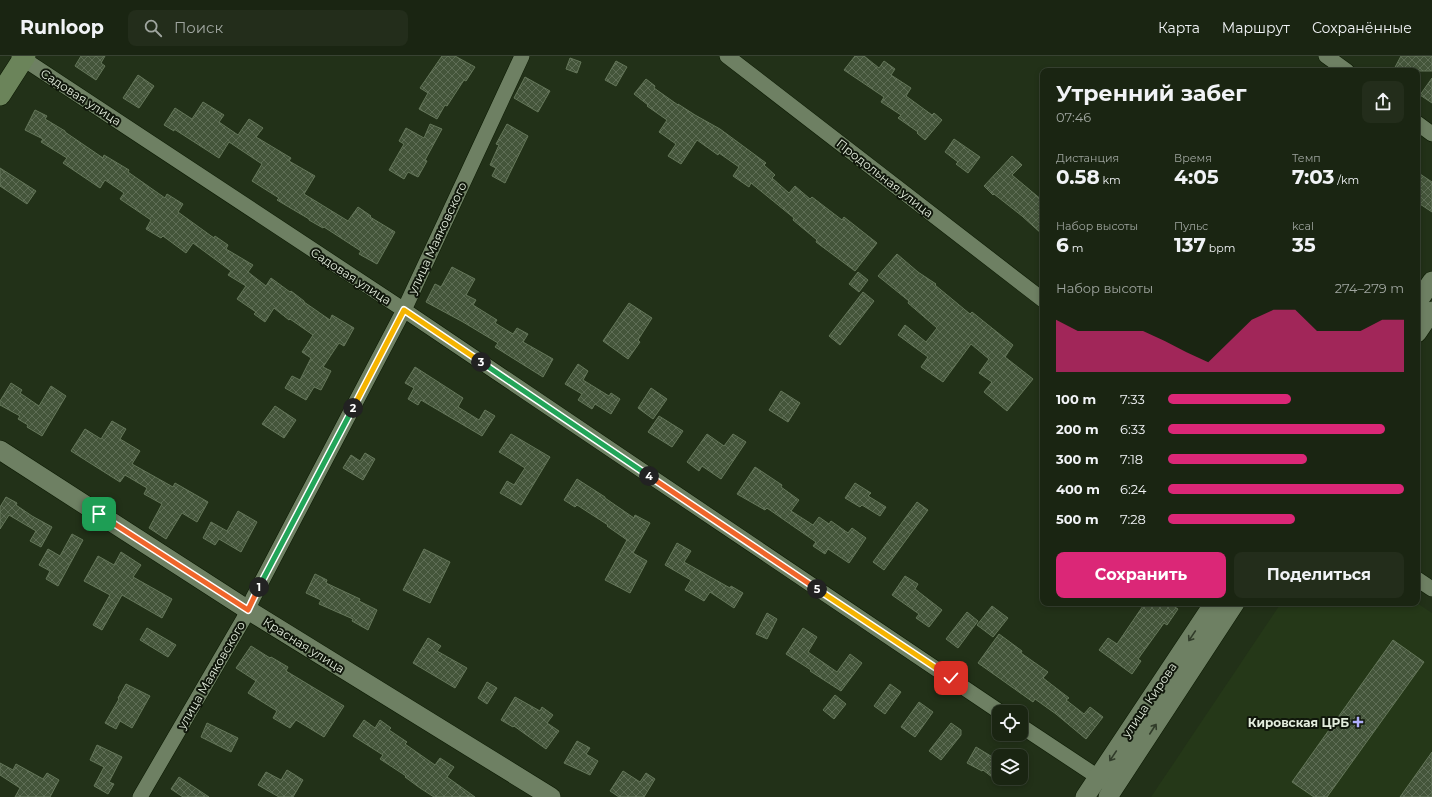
<!DOCTYPE html>
<html lang="ru">
<head>
<meta charset="utf-8">
<style>
  body { margin:0; font-family:Montserrat,sans-serif; background:#232d1b; color:#f1f3f6; height:100vh; display:flex; flex-direction:column; font-size:15px; white-space:nowrap }
  * { box-sizing:border-box; margin:0 }
  p { font-size:13px; color:#9fa59f }
  .icon { flex:none; width:22px; height:22px; fill:none; stroke:currentColor; stroke-width:2; stroke-linecap:round; stroke-linejoin:round }
  .map { position:relative; flex:1; overflow:hidden }
  .side { position:absolute; left:1040px; top:12px; width:380px; height:538px; display:flex; flex-direction:column; background:#1a2512; border-radius:8px; box-shadow:0 2px 6px #0003,0 0 0 1px #384232 }
  .side>* { flex:none }
  .fabs { position:absolute; left:992px; top:649px; display:grid; gap:8px }
  .fabs a { display:grid; place-items:center; width:36px; height:36px; border-radius:8px; background:#1a2512; box-shadow:0 2px 6px #0003,0 0 0 1px #384232; font-size:20px }
  .pin { position:absolute; display:grid; place-items:center; width:34px; height:34px; color:#fff; margin:-17px; border-radius:8px; box-shadow:0 2px 6px #0006 }
  .km { position:absolute; width:20px; height:20px; margin:-10px; border-radius:50%; background:#222; color:#fff; font-size:11px; line-height:20px; text-align:center }
  .round { display:grid; place-items:center; flex:none; width:42px; height:42px; border-radius:8px; background:#232d1b }
  .summary { display:flex; align-items:center; justify-content:space-between; height:68px; padding:0 16px }
  h1 { font-size:22px; font-weight:700; line-height:30px }
  .stats { display:grid; grid-template-columns:repeat(3,1fr); gap:6px; height:68px; padding:4px 16px }
  .stats div { display:grid; align-content:center }
  .stats b { font-size:20px; font-weight:700 }
  .stats small { font-size:11px; font-weight:400 }
  .stats p { font-size:11px }
  .chart { height:112px; padding:8px 16px }
  .chart p { display:flex; justify-content:space-between }
  .chart svg { width:100%; height:72px; margin-top:4px; fill:#db2777; opacity:.7 }
  .action { display:flex; gap:8px; margin-top:auto; padding:8px 16px }
  .action a { flex:1; height:46px; border-radius:8px; background:#db2777; color:#fff; font-size:16px; font-weight:700; line-height:46px; text-align:center }
  .action a+a { background:#232d1b; color:#f1f3f6 }
  ul { padding:0 16px; list-style:none; font-size:13px }
  li { display:grid; grid-template-columns:64px 48px 1fr; align-items:center; height:30px }
  li i { height:10px; border-radius:5px; background:#db2777 }
  header { display:flex; align-items:center; gap:24px; box-sizing:border-box; height:56px; padding:0 20px; background:#1a2512; border-bottom:1px solid #384232 }
  header strong { font-size:19px }
  nav { display:flex; gap:22px; margin-inline-start:auto; font-size:14px }
  .search { width:280px; height:36px; background:#232d1b; display:flex; align-items:center; gap:10px; box-sizing:border-box; padding:0 14px; border-radius:8px; color:#9fa59f; font-size:15px }
  .map>svg:first-child { display:block }
</style>
</head>
<body>
<header>
<strong>Runloop</strong>
<div class="search"><svg class="icon" aria-label="search" viewBox="0 0 24 24"><circle cx="10" cy="10" r="6"/><path d="M15 15l6 6"/></svg>Поиск</div>
<nav><a>Карта</a><a>Маршрут</a><a>Сохранённые</a></nav>
</header>
<div class="map">
<svg width="1432" height="741" viewBox="0 0 1432 741">
  <defs>
    <pattern id="building-cross-hatch" width="8" height="8" patternUnits="userSpaceOnUse"><rect width="8" height="8" fill="#44553a"/><path d="M0 0l8 8M0 8l8-8" fill="none" stroke="#5f6e56"/></pattern>
  </defs>
  <rect width="100%" height="100%" fill="#223118"/>
  <!-- built -->
  <path fill="#253818" d="M1281 547H1417L1432 557V741H1151Z"/>
  <!-- building -->
  <path fill="url(#building-cross-hatch)" stroke="#65775a" d="M81 0H105L101 7 105 10 96 24 75 10Z
    M442 0H455L475 11 466 25 464 24 447 50 445 49 437 63 419 53 428 37 420 32Z
    M855 0H864L879 12 884 5 895 13 891 19 911 32 906 40 932 59 934 57 942 64 925 84 917 77 918 76 898 62 901 59 881 46 884 41 844 14Z
    M1401 0H1432V15H1393Z
    M570 2 581 6 577 17 566 13Z
    M616 5 627 11 616 30 605 24Z
    M138 19 154 30 139 52 123 42Z
    M525 21 550 35 538 56 514 42Z
    M1432 22V47L1420 39Z
    M646 23 655 30 654 32 678 49V48L695 59 720 73 766 107 764 109 775 119 772 122 789 137 795 130 810 143 812 141 842 164 844 161 877 187 855 215 816 186 817 184 793 164 794 162 751 127 749 131 733 120 739 111 719 97 718 99 697 84 681 108 668 100 676 88 659 76 667 64 647 50 648 49 634 38Z
    M203 46 224 59 219 66 238 79 249 63 263 72 256 81 291 102 289 105 315 120 304 138 348 165 358 151 371 160 370 161 395 176 377 208 359 198 361 195 324 171 323 172 309 164V163L277 144 279 142 252 125 262 108 229 86 219 102 174 73V75L164 69 175 52 192 63Z
    M35 54 47 60 45 63 65 75V76L103 102 104 99 129 114 128 116 165 142 167 138 183 148 178 156 214 182 215 180 228 189 226 193 253 209 248 216 266 230 271 222 290 236 291 235 304 245V246L330 264 332 259 354 272 344 290 339 287 323 311 331 315 321 334 314 331 306 344 285 332 292 320 300 324 311 302 302 296 313 279 290 263 289 264 274 252 265 266 254 258 256 256 237 243 246 230 228 219 231 215 193 187 186 197 163 180 161 182 146 173 151 164 120 143 124 137 105 124 100 132 63 107 67 102 41 86 43 83 25 74Z
    M430 68 442 73 425 104 427 105 418 121 408 116 404 123 389 114 404 88 399 85 406 72 424 82Z
    M507 68 528 80 505 127 492 120 496 112 490 109 499 89 496 88Z
    M954 83 980 101 968 117 956 108 958 106 945 96Z
    M1012 100 1022 109 1012 119 1043 145V179L1022 160 994 138 993 139 984 130Z
    M0 112 36 135 27 148 0 130Z
    M1417 116 1432 126V156L1417 146Z
    M897 198 918 216 936 228 935 229 970 258 972 256 1013 289 1005 301 1033 323 1007 355 984 336 992 326 979 317 989 303 971 288 943 326 921 311 928 301 898 279 905 269 926 286 937 272 908 247 909 245 878 220Z
    M452 211 475 223 466 239 476 244 473 249 497 264 495 267 513 278 517 272 528 278 523 286 553 303 543 321 495 291 498 287 463 266 426 246 435 228 441 231Z
    M858 216 868 224 859 236 849 228Z
    M863 236 874 245 840 289 829 280Z
    M629 247 652 262 638 284 640 286 628 303 603 285Z
    M578 308 588 315 583 324 609 340 611 337 620 343 611 358 595 348 592 353 578 344 582 338 565 328Z
    M415 311 463 342 458 351 479 364 485 354 495 360 482 380 421 344 418 349 408 343 414 332 405 327Z
    M11 327 22 334 20 337 39 350 51 330 66 340 42 380 27 371 28 369 18 363 20 360 0 349V345Z
    M651 332 667 343 653 363 638 352Z
    M781 335 800 347 788 366 769 354Z
    M275 350 296 364 284 382 262 368Z
    M659 360 683 375 672 391 648 376Z
    M112 365 126 373 120 383 140 395 132 408 173 431 175 427 208 446 197 466 182 457 166 483 149 472 162 448 144 438 147 432 125 419 120 426 71 395 85 373 101 383Z
    M511 378 550 401 521 449 500 437 507 425 514 429 525 412 499 396Z
    M707 378 724 390 733 378 746 386 721 423 702 410 699 415 687 406Z
    M365 397 375 403 363 424 343 412 351 399 360 405Z
    M755 411 782 429 781 431 799 444 791 455 813 469 819 461 829 468 831 465 848 477 852 472 866 482 849 507 828 493 825 498 813 490 816 486 767 452 765 454 737 438Z
    M577 423 605 441V442L634 462 635 459 650 467 633 497 647 505 630 537 605 524 627 484 607 470 608 469 577 449 575 451 564 444Z
    M855 427 871 437 868 440 886 451 880 460 862 449 860 451 845 442Z
    M6 441 17 447 16 449 32 460 52 471 41 491 30 485 36 475 9 459 0 473V451Z
    M917 446 928 454 884 514 873 506Z
    M238 455 257 466 241 496 219 483 215 489 203 482 211 466 227 475Z
    M72 478 83 484 58 530 46 523 50 515 39 509 48 493 60 500Z
    M677 487 691 495 684 506 730 532 731 530 743 537 734 552 710 536 704 545 685 534 691 524 665 509Z
    M424 493 450 506 430 547 403 534Z
    M121 496 141 509 133 521 172 543 162 562 122 539 102 574 93 569 110 539 84 525 98 500 114 509Z
    M315 518 327 524 326 527 360 543 359 545 377 554 368 574 352 565 353 563 319 548 321 544 306 537Z
    M905 520 918 528 915 533 942 554 929 571 916 562 919 558 892 539Z
    M1145 547H1169L1178 553 1167 569 1164 567 1138 603 1141 605 1132 618 1099 594 1108 582 1117 588Z
    M992 550 1008 562 993 581 977 569Z
    M967 556 978 565 958 592 946 583Z
    M767 557 777 563 767 583 756 578Z
    M147 572 176 589 168 601 140 584Z
    M803 572 817 581 808 596 837 616 850 598 862 607 841 635 810 615 811 614 786 598Z
    M999 578 1022 595 1021 597 1048 616 1043 622 1069 642 1066 644 1084 658 1090 651 1103 661 1086 683 1056 658 1035 643 1033 646 978 607Z
    M428 582 441 590 437 595 467 612 455 632 413 607Z
    M1393 584 1424 606 1327 741H1314L1292 726Z
    M251 590 270 602 271 601 288 611 286 615 344 650 324 681 296 664 290 672 273 662 277 655 248 637 256 625 236 612Z
    M487 626 497 632 487 648 478 642Z
    M126 628 150 640 132 672 120 665 116 673 105 667 119 643 118 642Z
    M890 628 901 636 885 658 874 650Z
    M835 639 846 648 834 663 823 654Z
    M515 641 540 655 542 651 553 659 547 667 559 675 546 693 514 670 513 671 501 664Z
    M919 646 933 656 915 681 901 671Z
    M364 664 375 672 380 664 391 672 389 674 407 686 405 688 435 709 440 702 454 711 447 721 475 741H434L420 732 405 721 406 720 380 703 383 699 353 680Z
    M207 667 238 682 231 696 201 681Z
    M951 667 961 674V679L941 704 929 695Z
    M577 685 590 692 586 698 598 705 590 719 564 707Z
    M97 689 122 701 109 726 114 728 108 738 94 730 104 711 90 704Z
    M976 691 999 705V712L992 721 983 714 982 715 967 707Z
    M1432 696V741H1400Z
    M0 707 13 714 16 708 43 723 47 717 59 724 50 741H15L20 732 0 719Z
    M287 714 303 724 293 741H279L258 729 266 716 281 724Z
    M623 715 640 726 646 717 655 723 644 741H619L610 735Z
    M179 721 209 741H183L171 733Z"/>
  <g fill="none" stroke-linecap="round" stroke-linejoin="round">
    <defs>
      <path id="minor" d="M19 0 404 254 1000 656
        M727 0 1043 244
        M1326 0 1347 15
        M1417 67 1432 78
        M1417 523 1432 533
        M1021 670 1107 727
        M140 741 243 564 253 542 404 254 522 0"/>
      <path id="tertiary" d="M1417 247 1432 225
        M1417 277 1432 255
        M0 394 248 554 551 741
        M1085 741 1214 547
        M1108 741 1235 547"/>
      <path id="secondary" d="M0 39 25 0"/>
    </defs>
    <!-- minor casing -->
    <use href="#minor" stroke="#0b1902" stroke-width="16"/>
    <!-- tertiary casing -->
    <use href="#tertiary" stroke="#0b1902" stroke-width="20"/>
    <!-- secondary casing -->
    <use href="#secondary" stroke="#0b1902" stroke-width="22"/>
    <!-- minor -->
    <use href="#minor" stroke="#6e8063" stroke-width="15"/>
    <!-- tertiary -->
    <use href="#tertiary" stroke="#6e8063" stroke-width="19"/>
    <!-- secondary -->
    <use href="#secondary" stroke="#6b845a" stroke-width="21"/>
  </g>
  <!-- one-way arrows -->
  <defs><path id="oneway-shaft" d="M-6 0H5M1.5-3L5.5 0L1.5 3" fill="none" stroke-width="1.6" stroke-linecap="round" stroke-linejoin="round"/></defs>
  <g stroke="#313c2a">
    <use href="#oneway-shaft" transform="translate(1192 580) rotate(124)"/>
    <use href="#oneway-shaft" transform="translate(1153 673) rotate(-57)"/>
    <use href="#oneway-shaft" transform="translate(1113 700) rotate(124)"/>
  </g>
  <g fill="none" stroke-linecap="round" stroke-linejoin="round">
    <defs>
      <path id="split-1" d="M99 458 248 554 259 531"/>
      <path id="split-2" d="M259 531 353 352"/>
      <path id="split-3" d="M353 352 404 254 481 306"/>
      <path id="split-4" d="M481 306 649 420"/>
      <path id="split-5" d="M649 420 817 533"/>
      <path id="split-6" d="M817 533 951 622"/>
    </defs>
    <!-- split-1 casing -->
    <use href="#split-1" stroke="#fff" stroke-width="8"/>
    <!-- split-2 casing -->
    <use href="#split-2" stroke="#fff" stroke-width="8"/>
    <!-- split-3 casing -->
    <use href="#split-3" stroke="#fff" stroke-width="8"/>
    <!-- split-4 casing -->
    <use href="#split-4" stroke="#fff" stroke-width="8"/>
    <!-- split-5 casing -->
    <use href="#split-5" stroke="#fff" stroke-width="8"/>
    <!-- split-6 casing -->
    <use href="#split-6" stroke="#fff" stroke-width="8"/>
    <!-- split-1 -->
    <use href="#split-1" stroke="#f0652b" stroke-width="5"/>
    <!-- split-2 -->
    <use href="#split-2" stroke="#22a559" stroke-width="5"/>
    <!-- split-3 -->
    <use href="#split-3" stroke="#f5b400" stroke-width="5"/>
    <!-- split-4 -->
    <use href="#split-4" stroke="#22a559" stroke-width="5"/>
    <!-- split-5 -->
    <use href="#split-5" stroke="#f0652b" stroke-width="5"/>
    <!-- split-6 -->
    <use href="#split-6" stroke="#f5b400" stroke-width="5"/>
  </g>
  <!-- markers -->
  <path fill="#afaefa" stroke="#10170b" stroke-width="1.5" d="M1356 660h4v4h4v4h-4v4h-4v-4h-4v-4h4z"/>
  <g text-anchor="middle" dominant-baseline="central" stroke-width="4" stroke-linejoin="round" paint-order="stroke">
    <!-- street labels -->
    <g font-size="12" fill="#e3eddd" stroke="#10170b">
      <text transform="translate(81 41) rotate(33)">Садовая улица</text>
      <text transform="translate(885 122) rotate(38)">Продольная улица</text>
      <text transform="translate(437 182) rotate(-65)">улица Маяковского</text>
      <text transform="translate(351 220) rotate(33)">Садовая улица</text>
      <text transform="translate(304 589) rotate(32)">Красная улица</text>
      <text transform="translate(211 619) rotate(-60)">улица Маяковского</text>
      <text transform="translate(1149 644) rotate(-56)">улица Кирова</text>
    </g>
    <!-- poi labels -->
    <g font-size="12" font-weight="bold" fill="#e3eddd" stroke="#10170b" text-anchor="end">
      <text x="1349" y="666">Кировская ЦРБ</text>
    </g>
  </g>
</svg>
<div class="fabs">
<a><svg class="icon" aria-label="locate" viewBox="0 0 24 24"><circle cx="12" cy="12" r="6"/><path d="M12 2v4M12 18v4M2 12h4M18 12h4"/></svg></a>
<a><svg class="icon" aria-label="layers" viewBox="0 0 24 24"><path d="M12 4l9 5-9 5-9-5zM3 14l9 5 9-5"/></svg></a>
</div>
<div class="pin" style="left:99px;top:458px;background:#1e9e55"><svg class="icon" aria-label="arrive" viewBox="0 0 24 24"><path d="M6 21V4h12l-3 4 3 4H6"/></svg></div>
<div class="pin" style="left:951px;top:622px;background:#d93025"><svg class="icon" aria-label="check" viewBox="0 0 24 24"><path d="M5 12l5 5 9-10"/></svg></div>
<b class="km" style="left:259px;top:531px">1</b>
<b class="km" style="left:353px;top:352px">2</b>
<b class="km" style="left:481px;top:306px">3</b>
<b class="km" style="left:649px;top:420px">4</b>
<b class="km" style="left:817px;top:533px">5</b>
<section class="side">
<div class="summary"><div><h1>Утренний забег</h1><p>07:46</p></div><a class="round"><svg class="icon" aria-label="share" viewBox="0 0 24 24"><path d="M12 15V3M7 8l5-5 5 5M5 13v7h14v-7"/></svg></a></div>
<div class="stats">
<div><p>Дистанция</p><b>0.58<small> km</small></b></div>
<div><p>Время</p><b>4:05</b></div>
<div><p>Темп</p><b>7:03<small> /km</small></b></div>
</div>
<div class="stats">
<div><p>Набор высоты</p><b>6<small> m</small></b></div>
<div><p>Пульс</p><b>137<small> bpm</small></b></div>
<div><p>kcal</p><b>35</b></div>
</div>
<div class="chart"><p><span>Набор высоты</span>274–279 m</p>
<svg viewBox="0 0 160 44" preserveAspectRatio="none"><path d="M0 44V12L10 19L20 19L30 19L40 19L50 25L60 32L70 38L80 25L90 12L100 6L110 6L120 19L130 19L140 19L150 12L160 12V44z"/></svg>
</div>
<ul>
<li><b>100 m</b>7:33<i style="width:52%"></i></li>
<li><b>200 m</b>6:33<i style="width:92%"></i></li>
<li><b>300 m</b>7:18<i style="width:59%"></i></li>
<li><b>400 m</b>6:24<i style="width:100%"></i></li>
<li><b>500 m</b>7:28<i style="width:54%"></i></li>
</ul>
<div class="action"><a>Сохранить</a><a>Поделиться</a></div>
</section>
</div>
</body>
</html>
